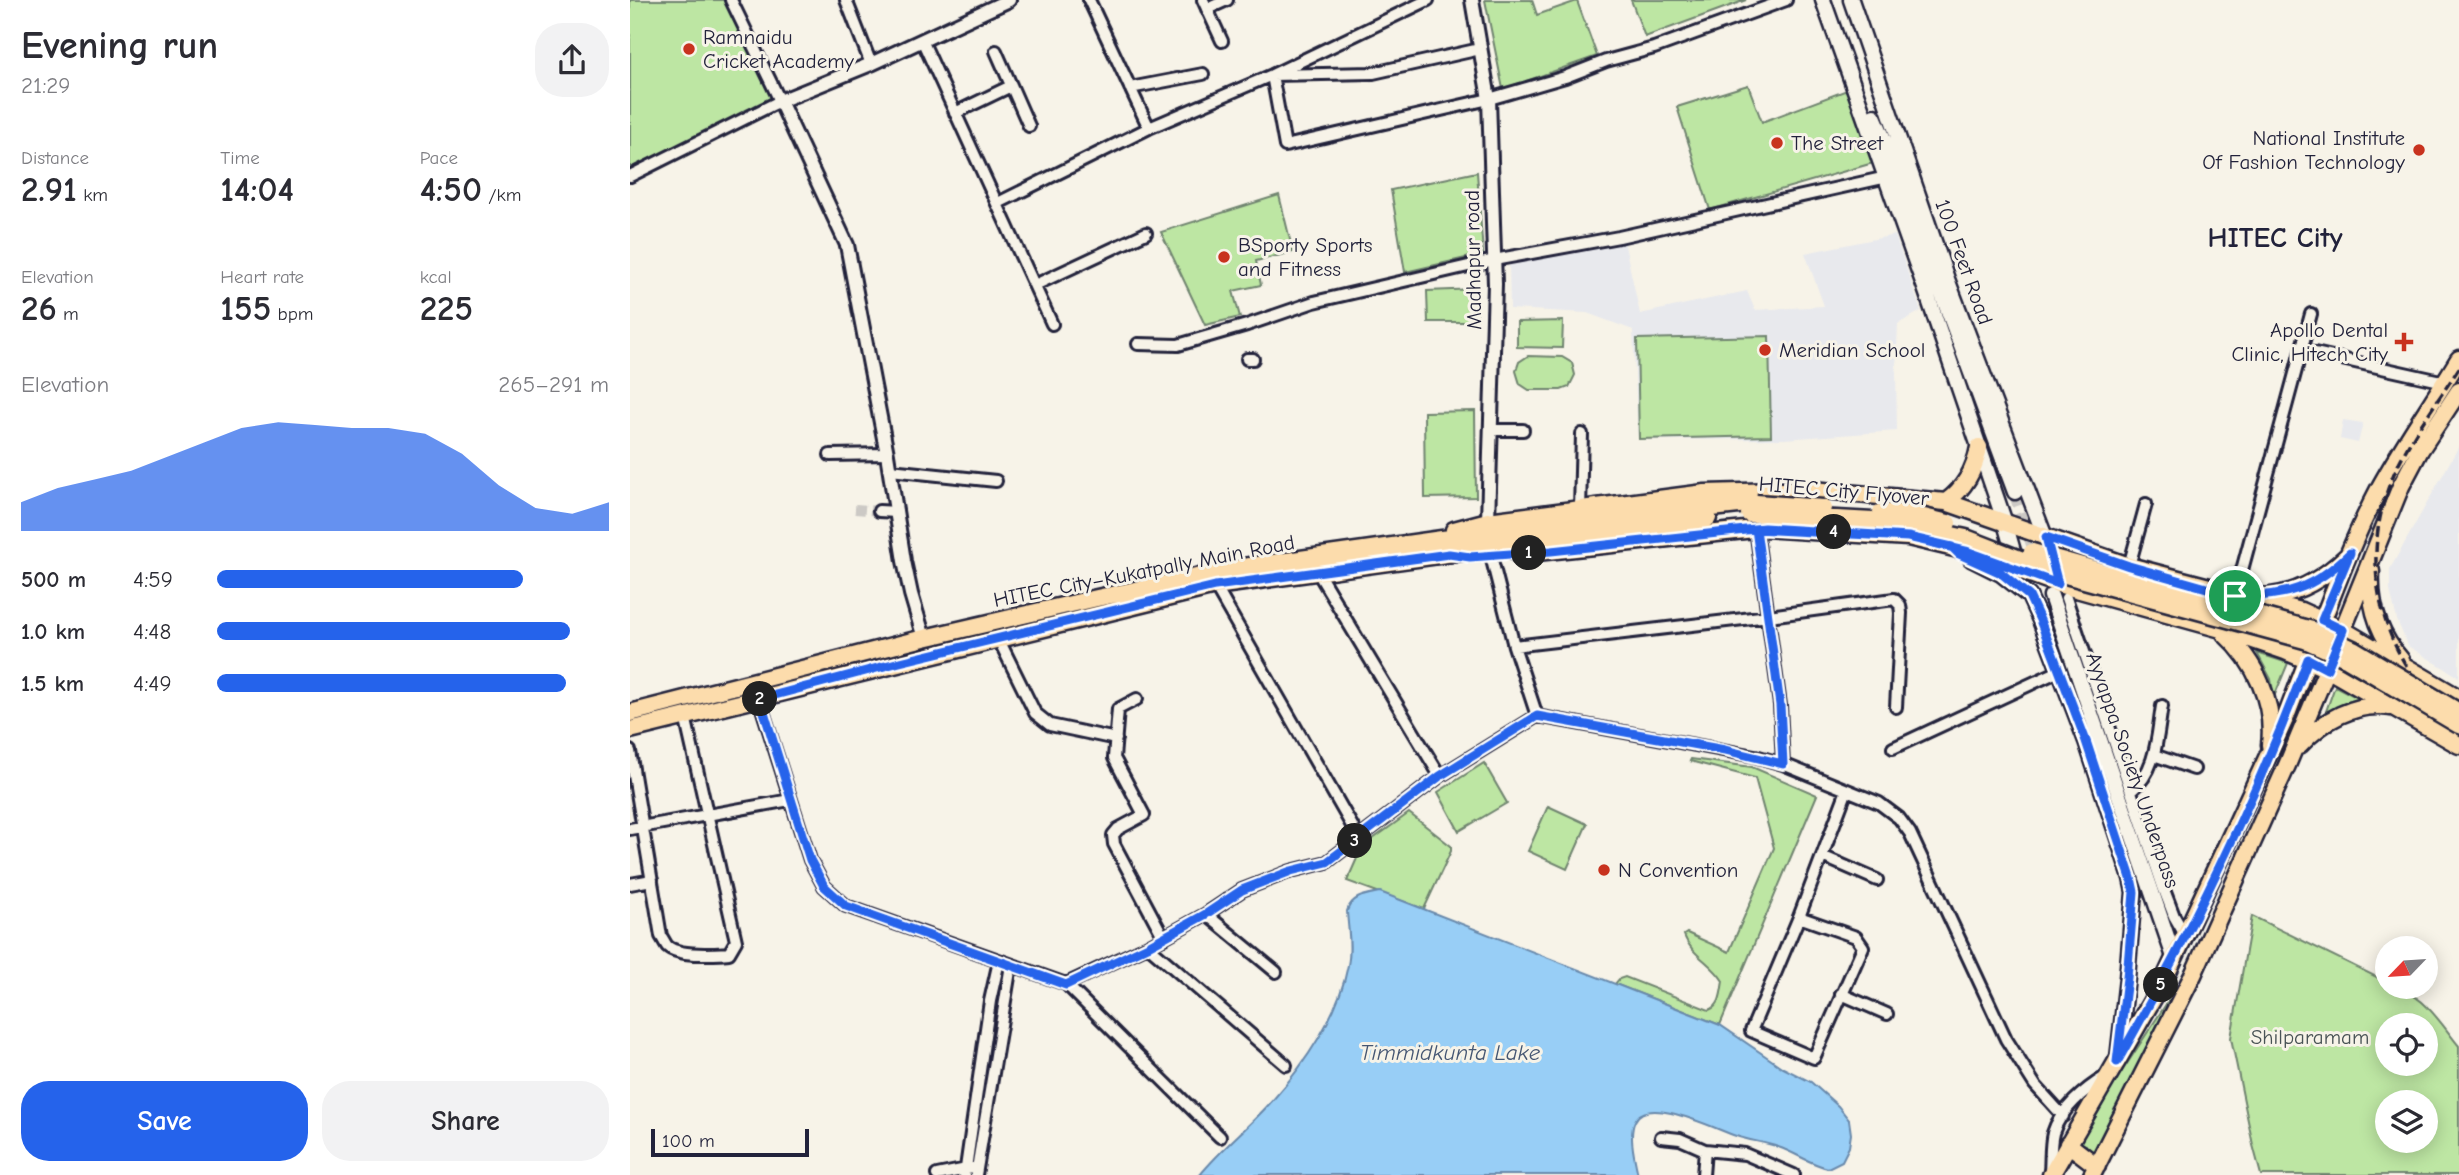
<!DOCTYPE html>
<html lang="en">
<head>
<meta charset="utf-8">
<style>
  body { margin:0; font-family:"Comic Neue",sans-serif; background:#f2f2f3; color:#2b2b33; height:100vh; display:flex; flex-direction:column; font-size:26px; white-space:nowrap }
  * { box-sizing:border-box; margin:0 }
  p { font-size:23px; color:#7c7c81 }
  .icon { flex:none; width:38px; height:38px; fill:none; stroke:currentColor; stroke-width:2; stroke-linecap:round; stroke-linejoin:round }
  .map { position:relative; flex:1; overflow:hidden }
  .sheet { display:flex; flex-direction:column; background:#fff; width:630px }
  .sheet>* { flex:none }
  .needle { width:46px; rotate:245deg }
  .fabs { position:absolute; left:1745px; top:936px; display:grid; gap:14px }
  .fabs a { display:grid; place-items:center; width:63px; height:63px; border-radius:50%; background:#fff; box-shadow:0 4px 18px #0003; font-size:35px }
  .scale { position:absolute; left:21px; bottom:18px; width:158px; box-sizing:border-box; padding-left:7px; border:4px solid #22223b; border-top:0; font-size:19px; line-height:24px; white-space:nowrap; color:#22223b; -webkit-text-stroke:5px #f7f3e8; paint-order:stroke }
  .pin { position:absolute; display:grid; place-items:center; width:60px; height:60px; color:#fff; margin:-30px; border:4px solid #fff; border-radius:50%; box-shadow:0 2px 7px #0007 }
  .km { position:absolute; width:35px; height:35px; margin:-18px; border-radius:50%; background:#222; color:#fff; font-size:19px; line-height:35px; text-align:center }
  .round { display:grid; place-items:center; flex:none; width:74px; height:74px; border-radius:28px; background:#f2f2f3 }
  .head { display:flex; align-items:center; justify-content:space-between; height:119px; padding:0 21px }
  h1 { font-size:38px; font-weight:700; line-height:52px }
  .figures { display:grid; grid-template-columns:repeat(3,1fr); gap:10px; height:119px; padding:7px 21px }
  .figures div { display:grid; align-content:center }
  .figures b { font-size:35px; font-weight:700 }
  .figures small { font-size:19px; font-weight:400 }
  .figures p { font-size:19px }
  .chart { height:196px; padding:14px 21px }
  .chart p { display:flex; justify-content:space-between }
  .chart svg { width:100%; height:126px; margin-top:7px; fill:#2563eb; opacity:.7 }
  .primary-button { display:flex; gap:14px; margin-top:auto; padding:14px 21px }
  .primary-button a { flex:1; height:80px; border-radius:28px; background:#2563eb; color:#fff; font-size:28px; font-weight:700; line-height:80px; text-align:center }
  .primary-button a+a { background:#f2f2f3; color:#2b2b33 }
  ul { padding:0 21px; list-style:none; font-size:23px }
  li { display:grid; grid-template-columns:112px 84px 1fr; align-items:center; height:52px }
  li i { height:18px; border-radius:9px; background:#2563eb }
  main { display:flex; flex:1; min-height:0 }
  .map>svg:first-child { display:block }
</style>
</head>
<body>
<main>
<section class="sheet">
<div class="head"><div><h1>Evening run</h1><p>21:29</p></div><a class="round"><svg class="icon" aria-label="share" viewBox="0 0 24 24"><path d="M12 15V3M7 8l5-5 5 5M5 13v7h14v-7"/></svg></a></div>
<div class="figures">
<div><p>Distance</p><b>2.91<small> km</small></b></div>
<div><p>Time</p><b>14:04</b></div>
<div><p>Pace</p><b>4:50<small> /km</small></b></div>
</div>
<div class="figures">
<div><p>Elevation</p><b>26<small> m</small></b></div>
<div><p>Heart rate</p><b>155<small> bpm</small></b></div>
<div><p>kcal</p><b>225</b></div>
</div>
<div class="chart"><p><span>Elevation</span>265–291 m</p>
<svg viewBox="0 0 160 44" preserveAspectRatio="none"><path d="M0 44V34L10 29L20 26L30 23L40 18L50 13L60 8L70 6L80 7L90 8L100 8L110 10L120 17L130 28L140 36L150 38L160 34V44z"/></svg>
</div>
<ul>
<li><b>500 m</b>4:59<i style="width:78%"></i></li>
<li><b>1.0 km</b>4:48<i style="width:90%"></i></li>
<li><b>1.5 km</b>4:49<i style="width:89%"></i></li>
</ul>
<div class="primary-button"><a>Save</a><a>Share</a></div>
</section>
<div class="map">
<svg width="1829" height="1175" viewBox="0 0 1829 1175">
  <rect width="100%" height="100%" fill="#f7f3e8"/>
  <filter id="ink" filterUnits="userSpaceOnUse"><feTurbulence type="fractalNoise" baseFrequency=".0143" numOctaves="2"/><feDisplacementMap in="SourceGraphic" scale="14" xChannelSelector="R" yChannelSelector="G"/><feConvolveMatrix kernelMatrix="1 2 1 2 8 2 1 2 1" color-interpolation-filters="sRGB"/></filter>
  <g filter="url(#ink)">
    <!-- built -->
    <path fill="#e8e9ed" d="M1265 235 1291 311 1268 324 1266 370 1267 431 1154 439 1008 440 1003 330 957 313 880 309 879 261 994 241 1010 314 1117 291 1125 310 1194 306 1175 253Z
      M1713 420 1733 423 1728 443 1710 439Z
      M1829 446V677L1778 646 1767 620 1760 590V569Z"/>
    <!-- green -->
    <path fill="#bde6a3" stroke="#70846f" stroke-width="2" fill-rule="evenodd" d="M0 0H94L142 98 0 170Z
      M855 0H902L907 15 947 1 967 56 873 89Z
      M1001 0H1116L1015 37Z
      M1118 85 1132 122 1217 90 1243 163 1080 210 1047 107Z
      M847 172 853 254 775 272 761 190Z
      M649 195 663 252 626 261 631 285 603 291 610 317 575 325 531 232Z
      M847 289V322H798L797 291Z
      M933 321 932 348 887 347V322Z
      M1139 336 1141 436 1009 439 1007 339Z
      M898 356 932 357 942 363 945 375 939 387 931 390H899L890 384 886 371 889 362Z
      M845 411 846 497 795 498 794 412Z
      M1627 653 1658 663 1644 697 1641 679Z
      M1705 686 1732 700 1694 717Z
      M1061 759 1122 767 1187 795 1090 1025 985 984 989 979 995 977 1079 1010C1091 1006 1091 992 1093 981 1082 963 1061 955 1054 935L1057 933 1099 952 1144 848 1125 778 1060 761Z
      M854 763 877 803 829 831 808 792Z
      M918 806 957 824 937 869 898 851Z
      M779 813 821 846V851L794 909 717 881 732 847Z
      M1622 916 1757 982V987C1790 987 1810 1023 1829 1046V1175H1631L1623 1145 1601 1038ZM1757 1026H1796V1064H1757ZM1757 1102H1796V1141H1757Z
      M1544 992 1462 1156 1456 1145 1445 1143Z"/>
    <!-- water -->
    <path fill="#98cef6" stroke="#6989ab" stroke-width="2" d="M750 892 1090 1025 1153 1068 1181 1082 1208 1106 1219 1120 1221 1134 1219 1147 1212 1161 1198 1168C1180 1164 1166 1153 1148 1147 1135 1142 1120 1141 1106 1136 1087 1130 1017 1094 1005 1121 998 1135 1005 1160 1008 1175H570C592 1148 619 1127 642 1101 675 1064 709 1014 718 965 722 948 718 929 717 911 722 896 735 895 750 892Z"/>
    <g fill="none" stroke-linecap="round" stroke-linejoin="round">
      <!-- minor-tunnel -->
      <path stroke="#ccc9c5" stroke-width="10" stroke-dasharray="10 5" stroke-linecap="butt" d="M225 509 249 511"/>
      <!-- secondary-tunnel -->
      <path stroke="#ccc9c5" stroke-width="14" stroke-dasharray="14 7" stroke-linecap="butt" d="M1385 492 1409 562"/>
      <defs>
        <path id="minor" d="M216 0 241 64
          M459 0 519 128
          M573 0 592 41
          M577 9 597 0
          M292 40 422 324
          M850 49 743 73 642 75 655 146 859 99 935 77 976 61 1024 48 1156 0
          M366 51 399 126
          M500 88 573 74
          M325 113 381 86
          M0 176 150 101 101 0
          M368 203 519 128 642 75 798 0
          M405 285 516 233
          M508 344 548 345 617 325 684 302 864 260 989 237 1257 177
          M1671 350 1815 382
          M617 359H623
          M861 430H893
          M200 455 257 454
          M260 470 366 481
          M950 509 952 434
          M249 511 267 512
          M1126 529 1150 705 1153 764
          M861 556 884 646 907 716
          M1499 566 1516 504
          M687 571 810 776
          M585 586 729 838
          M1605 596 1681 314
          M1436 598 1533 887 1544 916 1555 935
          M368 638 405 713 420 725 486 739
          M884 646 1139 616 1264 599 1270 605 1271 613 1266 707
          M129 699 180 860 194 886 216 906 436 984 590 1137
          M507 699 488 709 484 758 514 815 488 829 483 835 484 844 534 938
          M1263 748 1429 671
          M0 751 31 936C33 939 35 943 37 946 49 957 84 954 99 953L106 941 55 716
          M1524 755 1564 769
          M1501 791C1527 771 1527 736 1532 706
          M0 829 160 800
          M1192 856 1247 880
          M0 884 22 880
          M576 914 646 972
          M1169 917 1226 937 1233 947 1184 1058 1121 1031 1169 917 1217 790
          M518 946 656 1065
          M436 984 518 946 576 914 612 890 661 871 697 862 810 776 907 716 1125 756 1153 764 1249 803 1269 818 1280 833 1376 1039 1405 1085 1433 1116
          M1211 994 1257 1014
          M1031 1137 1050 1139 1075 1150 1115 1154 1164 1175
          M1420 1172C1421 1160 1420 1145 1423 1133 1430 1110 1455 1089 1475 1077
          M307 1175 342 1168
          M335 1175 360 1001 369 961
          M346 1175 381 965
          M1073 1175 1075 1150"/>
        <path id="tertiary" d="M842 0 859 99 865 284 858 521
          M294 638 281 594 274 561 257 454 217 245 150 101 241 64 379 0"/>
        <path id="secondary" d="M1193 0 1295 288 1375 523 1387 565
          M1221 0 1317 279 1418 545
          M1244 116 1259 151 1385 492
          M1341 559 1371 574 1399 596 1410 620 1456 741 1501 878 1504 892 1497 978 1488 1058
          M1421 596 1544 957"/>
        <path id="primary" d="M1316 502C1335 488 1345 470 1349 447
          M824 530 858 521 1075 493 1183 490 1316 502 1499 566 1671 611 1713 630 1829 698
          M888 554 1134 528 1278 537 1337 551 1428 584 1591 629 1655 651 1697 669 1829 745
          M1741 571C1739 605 1748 634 1771 660
          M1627 597C1662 597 1691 581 1716 557
          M1689 630C1707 582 1726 532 1750 487 1774 443 1803 402 1829 359
          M1595 634C1625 661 1645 703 1640 745
          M1709 639 1771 486 1790 450 1829 391
          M0 713 294 638 467 598 613 567 812 539 1126 503
          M0 730 585 586 1078 518
          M1669 746C1692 721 1726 701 1760 707
          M1438 1144 1467 1166
          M1421 1175 1535 978 1656 717 1681 651
          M1462 1175 1563 975 1658 763 1701 660"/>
      </defs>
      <!-- minor casing -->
      <use href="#minor" stroke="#22223b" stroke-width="16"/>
      <!-- tertiary casing -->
      <use href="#tertiary" stroke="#22223b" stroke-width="18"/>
      <!-- secondary casing -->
      <use href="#secondary" stroke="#22223b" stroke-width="19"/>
      <!-- primary casing -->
      <use href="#primary" stroke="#22223b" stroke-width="21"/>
      <!-- minor -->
      <use href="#minor" stroke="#f7f3e8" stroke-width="10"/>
      <!-- tertiary -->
      <use href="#tertiary" stroke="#f7f3e8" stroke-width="12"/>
      <!-- secondary -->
      <use href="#secondary" stroke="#f7f3e8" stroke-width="14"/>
      <!-- primary -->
      <use href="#primary" stroke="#fcdcac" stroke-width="16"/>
      <!-- rail -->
      <path stroke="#22223b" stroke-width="3.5" stroke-dasharray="10 5" stroke-linecap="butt" d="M1829 368C1807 403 1779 438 1763 476 1725 565 1752 666 1829 723"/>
      <defs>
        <path id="primary-bridge" d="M1126 503 1193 508
          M1251 512 1282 514 1318 523
          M1119 514 1261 522 1336 538 1421 571 1675 640 1718 659 1829 725
          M1402 552 1682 630 1725 650 1829 712"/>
      </defs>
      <!-- primary-bridge casing -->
      <use href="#primary-bridge" stroke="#22223b" stroke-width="21" stroke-linecap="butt"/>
      <!-- primary-bridge -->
      <use href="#primary-bridge" stroke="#fcdcac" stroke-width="16"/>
    </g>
  </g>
  <g fill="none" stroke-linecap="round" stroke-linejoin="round" filter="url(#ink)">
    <defs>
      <path id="route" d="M1605 596 1499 566 1416 537 1428 584 1336 551 1278 537 1134 528 921 551 840 557 819 554 585 586 270 662 130 699 180 860 194 886 216 906 436 985 518 946 576 914 612 890 661 871 697 862 810 776 907 716 1095 750 1153 764 1150 705 1126 529 1278 537 1322 547 1329 554 1371 573 1399 596 1410 620 1456 741 1501 878 1504 892 1497 978 1487 1062C1560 934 1626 798 1678 659L1697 669 1713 630 1692 620 1720 553C1685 588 1655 598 1605 596"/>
    </defs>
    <!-- route casing -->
    <use href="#route" stroke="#fff" stroke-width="14"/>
    <!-- route -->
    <use href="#route" stroke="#2563eb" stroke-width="9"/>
  </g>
  <!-- markers -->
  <g fill="#c8321e" stroke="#f7f3e8" stroke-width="2.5">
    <circle cx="59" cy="49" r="7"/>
    <circle cx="1147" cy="143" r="7"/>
    <circle cx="1789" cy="150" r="7"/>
    <circle cx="594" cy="257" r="7"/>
    <path d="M1770.5 331.5h7v7h7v7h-7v7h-7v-7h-7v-7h7z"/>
    <circle cx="1135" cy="350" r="7"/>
    <circle cx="974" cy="870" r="7"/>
  </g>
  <g text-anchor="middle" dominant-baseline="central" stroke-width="6" stroke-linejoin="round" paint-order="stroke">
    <!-- poi labels -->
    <g font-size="21" fill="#22223b" stroke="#f7f3e8" text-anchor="start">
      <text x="73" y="37">Ramnaidu<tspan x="73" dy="24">Cricket Academy</tspan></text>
      <text x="1775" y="138" text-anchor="end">National Institute<tspan x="1775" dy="24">Of Fashion Technology</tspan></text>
      <text x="1161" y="143">The Street</text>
      <text x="608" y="245">BSporty Sports<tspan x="608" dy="24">and Fitness</tspan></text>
      <text x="1758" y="330" text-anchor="end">Apollo Dental<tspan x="1758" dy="24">Clinic, Hitech City</tspan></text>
      <text x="1149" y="350">Meridian School</text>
      <text x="988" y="870">N Convention</text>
    </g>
    <!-- street labels -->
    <g font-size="21" fill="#22223b" stroke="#f7f3e8">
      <text transform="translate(843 260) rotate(-91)">Madhapur road</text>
      <text transform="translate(1334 262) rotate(70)">100 Feet Road</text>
      <text transform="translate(1214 491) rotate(5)">HITEC City Flyover</text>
      <text transform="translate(514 571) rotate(-11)">HITEC City–Kukatpally Main Road</text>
      <text transform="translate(1503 770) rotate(71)">Ayyappa Society Underpass</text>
    </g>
    <!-- park labels -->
    <g font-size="21" fill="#495355" stroke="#f7f3e8">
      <text x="1680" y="1037">Shilparamam</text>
    </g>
    <!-- water labels -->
    <g font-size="23" font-style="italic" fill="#455673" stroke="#f7f3e8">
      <text x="820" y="1052">Timmidkunta Lake</text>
    </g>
    <!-- district labels -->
    <g font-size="28" font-weight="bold" fill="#22223b" stroke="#f7f3e8">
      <text x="1645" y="238">HITEC City</text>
    </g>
  </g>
</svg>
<div class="fabs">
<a><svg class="needle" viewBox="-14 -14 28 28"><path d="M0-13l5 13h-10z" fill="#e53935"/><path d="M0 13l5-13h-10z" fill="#7c7c81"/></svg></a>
<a><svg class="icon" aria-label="locate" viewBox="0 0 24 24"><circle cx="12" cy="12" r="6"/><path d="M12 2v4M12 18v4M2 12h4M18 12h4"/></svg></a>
<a><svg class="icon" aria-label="layers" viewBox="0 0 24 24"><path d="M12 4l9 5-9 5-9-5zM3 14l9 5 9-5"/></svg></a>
</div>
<div class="scale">100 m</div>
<div class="pin" style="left:1605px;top:596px;background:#1e9e55"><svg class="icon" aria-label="arrive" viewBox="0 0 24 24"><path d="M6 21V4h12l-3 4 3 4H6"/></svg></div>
<b class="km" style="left:899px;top:553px">1</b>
<b class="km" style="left:130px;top:699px">2</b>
<b class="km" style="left:725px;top:841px">3</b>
<b class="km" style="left:1204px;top:532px">4</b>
<b class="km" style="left:1531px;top:985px">5</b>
</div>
</main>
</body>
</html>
